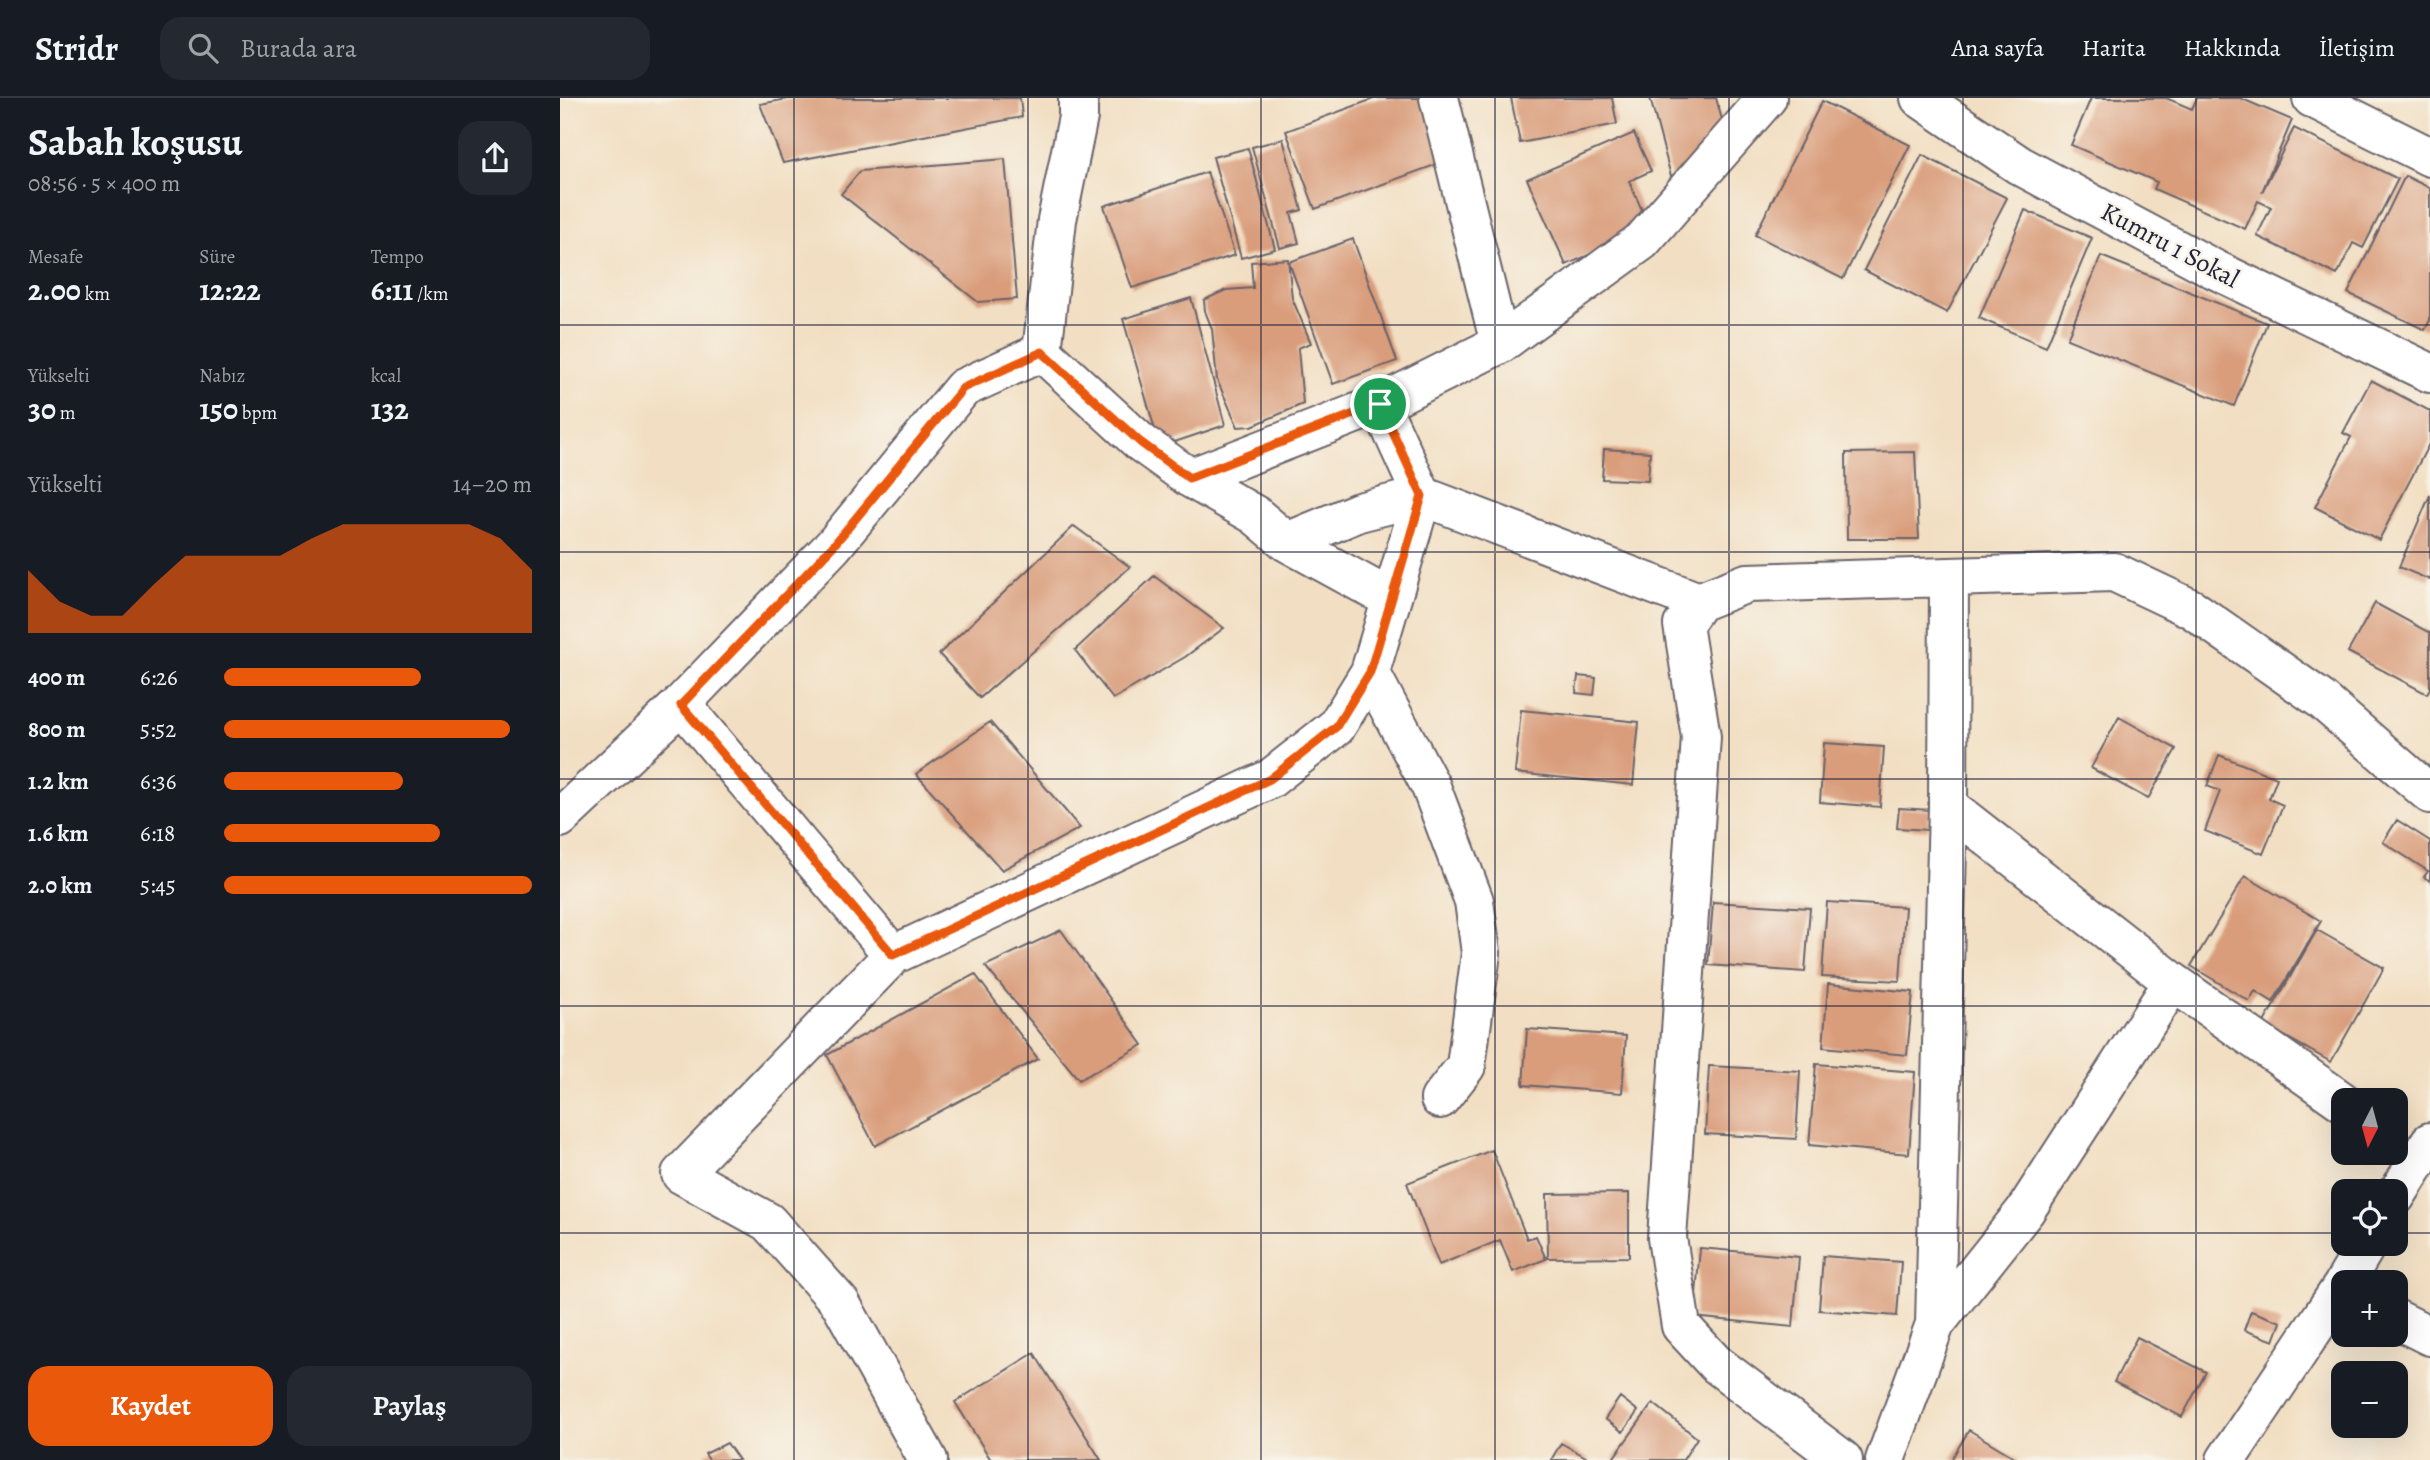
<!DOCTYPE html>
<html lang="tr">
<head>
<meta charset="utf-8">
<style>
  body { margin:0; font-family:Alegreya,serif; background:#242831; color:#f1f3f6; height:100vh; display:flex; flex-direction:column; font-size:26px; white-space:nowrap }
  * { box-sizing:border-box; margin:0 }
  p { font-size:23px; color:#9ea1a6 }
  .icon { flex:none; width:38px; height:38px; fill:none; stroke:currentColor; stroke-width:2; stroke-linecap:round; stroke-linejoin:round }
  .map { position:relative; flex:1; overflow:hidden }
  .sheet { display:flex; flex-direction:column; background:#171b24; width:560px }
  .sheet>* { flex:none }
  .needle { width:46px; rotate:186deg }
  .fabs { position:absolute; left:1771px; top:990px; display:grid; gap:14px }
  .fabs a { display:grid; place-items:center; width:77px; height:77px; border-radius:14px; background:#171b24; box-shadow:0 7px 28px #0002; font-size:35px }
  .pin { position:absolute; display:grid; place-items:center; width:60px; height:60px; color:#fff; margin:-30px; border:4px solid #fff; border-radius:50%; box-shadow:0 2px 7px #0007 }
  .round { display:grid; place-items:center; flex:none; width:74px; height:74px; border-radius:21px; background:#242831 }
  .overview { display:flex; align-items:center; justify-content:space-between; height:119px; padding:0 28px }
  h1 { font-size:38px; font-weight:700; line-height:52px }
  .figures { display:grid; grid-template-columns:repeat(3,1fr); gap:10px; height:119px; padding:7px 28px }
  .figures div { display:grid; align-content:center }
  .figures b { font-size:30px; font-weight:700 }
  .figures small { font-size:19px; font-weight:400 }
  .figures p { font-size:19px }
  .chart { height:196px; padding:14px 28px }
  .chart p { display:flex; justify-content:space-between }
  .chart svg { width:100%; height:126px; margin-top:7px; fill:#ea580c; opacity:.7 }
  .action { display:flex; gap:14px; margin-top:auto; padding:14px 28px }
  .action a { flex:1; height:80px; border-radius:21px; background:#ea580c; color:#fff; font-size:28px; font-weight:700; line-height:80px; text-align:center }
  .action a+a { background:#242831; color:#f1f3f6 }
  ul { padding:0 28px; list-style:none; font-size:23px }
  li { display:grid; grid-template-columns:112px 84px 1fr; align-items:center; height:52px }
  li i { height:18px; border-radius:9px; background:#ea580c }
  header { display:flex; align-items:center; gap:42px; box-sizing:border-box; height:98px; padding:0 35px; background:#171b24; border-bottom:2px solid #363941 }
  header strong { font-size:33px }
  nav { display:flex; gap:38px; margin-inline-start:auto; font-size:24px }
  .search { width:490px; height:63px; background:#242831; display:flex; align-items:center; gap:18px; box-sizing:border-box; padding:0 24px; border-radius:21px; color:#9ea1a6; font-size:26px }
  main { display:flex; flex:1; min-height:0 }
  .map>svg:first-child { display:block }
</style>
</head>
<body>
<header>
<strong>Stridr</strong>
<div class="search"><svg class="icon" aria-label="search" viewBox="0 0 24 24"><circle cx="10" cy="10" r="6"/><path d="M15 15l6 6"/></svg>Burada ara</div>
<nav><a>Ana sayfa</a><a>Harita</a><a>Hakkında</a><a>İletişim</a></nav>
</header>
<main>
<section class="sheet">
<div class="overview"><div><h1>Sabah koşusu</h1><p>08:56 · 5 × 400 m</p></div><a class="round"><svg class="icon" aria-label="share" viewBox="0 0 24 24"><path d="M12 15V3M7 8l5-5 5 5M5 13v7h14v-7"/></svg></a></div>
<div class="figures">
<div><p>Mesafe</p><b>2.00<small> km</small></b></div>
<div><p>Süre</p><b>12:22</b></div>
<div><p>Tempo</p><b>6:11<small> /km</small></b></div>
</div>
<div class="figures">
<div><p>Yükselti</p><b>30<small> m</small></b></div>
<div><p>Nabız</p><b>150<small> bpm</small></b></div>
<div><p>kcal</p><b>132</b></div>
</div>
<div class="chart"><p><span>Yükselti</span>14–20 m</p>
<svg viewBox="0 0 160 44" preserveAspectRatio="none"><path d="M0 44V22L10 33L20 38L30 38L40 27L50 17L60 17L70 17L80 17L90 11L100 6L110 6L120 6L130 6L140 6L150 11L160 22V44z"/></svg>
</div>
<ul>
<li><b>400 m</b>6:26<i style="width:64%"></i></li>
<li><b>800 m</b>5:52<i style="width:93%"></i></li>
<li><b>1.2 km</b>6:36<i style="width:58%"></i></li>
<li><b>1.6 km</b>6:18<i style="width:70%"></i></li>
<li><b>2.0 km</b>5:45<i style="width:100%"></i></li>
</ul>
<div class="action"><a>Kaydet</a><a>Paylaş</a></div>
</section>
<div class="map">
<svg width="1870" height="1362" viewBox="0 0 1870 1362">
  <rect width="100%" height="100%" fill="#f7f3e8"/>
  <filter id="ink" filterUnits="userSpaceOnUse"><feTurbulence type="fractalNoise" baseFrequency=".0143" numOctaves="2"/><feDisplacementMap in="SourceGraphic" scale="14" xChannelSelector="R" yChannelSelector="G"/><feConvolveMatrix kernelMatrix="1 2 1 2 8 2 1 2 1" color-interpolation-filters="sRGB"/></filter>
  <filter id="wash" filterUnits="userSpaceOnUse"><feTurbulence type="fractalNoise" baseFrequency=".00686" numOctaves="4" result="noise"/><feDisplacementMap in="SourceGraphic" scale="28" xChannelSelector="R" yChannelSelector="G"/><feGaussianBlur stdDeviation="1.57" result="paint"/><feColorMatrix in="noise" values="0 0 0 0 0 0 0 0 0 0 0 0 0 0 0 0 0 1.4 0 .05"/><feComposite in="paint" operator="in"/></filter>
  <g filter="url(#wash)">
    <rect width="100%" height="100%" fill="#f2dfc3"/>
    <g id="blocks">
      <!-- building -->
      <path fill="#d99d7b" d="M233 0H460L462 19 223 65 200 6Z
        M816 0H863L886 63 755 111 726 33Z
        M951 0H1052L1057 26 960 45Z
        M1090 0H1156L1167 40 1149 68 1111 78Z
        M1531 0H1606L1632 11 1637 0H1680L1732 22 1702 94 1734 30 1838 81 1803 150 1793 145 1777 177 1697 138 1711 109 1698 103 1685 131 1594 91 1597 84 1511 47Z
        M1262 3 1350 47 1283 181 1195 137Z
        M1074 35 1091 73 1069 83 1090 130 1006 167 967 81Z
        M723 41 742 112 731 115 739 145 720 150 692 49Z
        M688 50 715 151 681 160 653 59Z
        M1362 57 1447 100 1387 215 1304 172Z
        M445 61 457 201 418 204 281 96 300 73Z
        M647 74 675 157 572 190 544 108Z
        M1845 78 1870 90V222L1865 232 1788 195Z
        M1465 112 1532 140 1486 249 1419 220Z
        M793 141 837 263 773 286 729 164Z
        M1541 158 1707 225 1674 308 1507 241Z
        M728 161 732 200 751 245 738 250 743 306 692 328 678 329 657 282 652 231 645 213 644 202 666 192 693 190 691 164Z
        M631 200 665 327 600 349 563 221Z
        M1811 282 1870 313V344L1819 442 1755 409 1791 339 1783 335Z
        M1044 351 1090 354 1088 383 1042 381Z
        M1355 354 1359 441H1287L1286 355Z
        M1870 397V482L1839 469Z
        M514 428 570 469 420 600 379 556Z
        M594 478 664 530 625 559 553 601 515 552Z
        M1815 505 1870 535V590L1867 596 1788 554Z
        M1018 578 1036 580 1034 597 1016 595Z
        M961 612 1079 624 1073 687 955 675Z
        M1559 619 1616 651 1588 701 1531 670Z
        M430 624 520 730 442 772 356 676Z
        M1264 645 1324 649 1320 709 1260 704Z
        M1659 657 1717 680 1709 701 1723 707 1703 756 1645 733 1660 693 1647 688Z
        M1339 710 1370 712 1368 732 1337 730Z
        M1837 722 1870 743V783L1864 779 1868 773 1823 744Z
        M1685 778 1761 823 1713 904 1695 893 1689 903 1631 868Z
        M1153 804 1250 810 1245 874 1148 867Z
        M1267 804 1345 809 1340 883 1262 879Z
        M501 832 583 947 519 982 425 868Z
        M1757 832 1824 870 1771 964 1703 926Z
        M415 876 478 961 315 1048 267 957Z
        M1268 886 1353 894 1347 957 1263 949Z
        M967 931 1066 938 1062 995 963 987Z
        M1256 966 1355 974 1349 1056 1249 1047Z
        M1149 968 1240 973 1236 1041 1145 1036Z
        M932 1052 967 1141 976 1138 986 1161 953 1174 940 1142 879 1167 847 1085Z
        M1069 1095V1159L988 1160 987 1096Z
        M1140 1150 1239 1159 1233 1229 1134 1219Z
        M1263 1158 1341 1164 1337 1218 1259 1212Z
        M1691 1213 1721 1224 1714 1243 1684 1232Z
        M1577 1239 1646 1274 1622 1319 1554 1284Z
        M474 1255 541 1362H431L395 1304Z
        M1060 1299 1078 1313 1063 1334 1045 1321Z
        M1093 1305 1137 1340 1123 1362H1052Z
        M1409 1332 1459 1362H1391Z
        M167 1345 179 1362H149L145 1356Z
        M1001 1345 1031 1362H991Z"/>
    </g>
  </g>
  <g filter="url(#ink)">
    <use href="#blocks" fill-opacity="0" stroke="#6b646b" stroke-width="2"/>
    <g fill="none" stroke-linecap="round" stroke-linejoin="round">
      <defs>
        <path id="minor" d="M879 0 940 246
          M1360 0 1459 67 1654 171 1870 275
          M1752 0 1870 59
          M482 254 580 344 630 380 695 417 727 444 831 501
          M630 380 820 306 940 246 1082 143 1207 0
          M727 444 799 414 862 398 1139 504
          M1389 480 1388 708 1613 884 1783 1004
          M810 574 871 689 914 803 921 855 906 968 880 1001
          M121 606 333 857 710 681 776 629 810 574 862 398 820 306
          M0 720 121 606 273 448 403 290 482 254 497 122 518 19V0
          M333 857 121 1076 208 1124 281 1206 368 1362
          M1836 1098 1870 1044
          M1784 1185 1807 1146
          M1836 1221 1870 1238
          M1375 1226 1465 1113 1613 884
          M1283 1362 1156 1266 1121 1228 1107 1140 1141 639 1123 527 1139 504 1187 485 1554 474 1632 511 1762 602 1870 696
          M1325 1362 1375 1226 1388 708
          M1666 1362 1783 1187"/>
      </defs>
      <!-- minor casing -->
      <use href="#minor" stroke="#6b646b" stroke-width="42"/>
      <!-- minor -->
      <use href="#minor" stroke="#fff" stroke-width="38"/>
    </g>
  </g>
  <g fill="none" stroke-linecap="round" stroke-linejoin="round" filter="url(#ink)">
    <defs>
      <path id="route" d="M482 254 580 344 629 380 820 306 862 398 810 574 776 629 710 681 333 857 121 607 273 448 403 290Z"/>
    </defs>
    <!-- route casing -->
    <use href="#route" stroke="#fff" stroke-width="14"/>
    <!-- route -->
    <use href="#route" stroke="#ea580c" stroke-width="9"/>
  </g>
  <!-- grid -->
  <path fill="none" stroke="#22223b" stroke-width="2" stroke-opacity="0.55" d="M234 0V1362M468 0V1362M701 0V1362M935 0V1362M1169 0V1362M1403 0V1362M1636 0V1362M0 227H1870M0 454H1870M0 681H1870M0 908H1870M0 1135H1783M1836 1135H1870"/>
  <g text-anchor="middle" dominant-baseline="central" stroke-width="5" stroke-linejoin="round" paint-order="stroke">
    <!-- street labels -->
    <g font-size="26" fill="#22223b" stroke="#f7f3e8">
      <text transform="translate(1610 147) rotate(28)">Kumru 1 Sokal</text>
    </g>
  </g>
</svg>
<div class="fabs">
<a><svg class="needle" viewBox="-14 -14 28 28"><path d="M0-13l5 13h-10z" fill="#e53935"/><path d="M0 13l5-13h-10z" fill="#9ea1a6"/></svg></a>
<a><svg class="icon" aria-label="locate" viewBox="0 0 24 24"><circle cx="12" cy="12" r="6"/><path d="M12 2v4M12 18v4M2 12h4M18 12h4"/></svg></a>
<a>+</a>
<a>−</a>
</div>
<div class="pin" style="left:820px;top:306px;background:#1e9e55"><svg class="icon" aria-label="arrive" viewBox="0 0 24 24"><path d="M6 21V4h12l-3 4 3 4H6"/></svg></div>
</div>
</main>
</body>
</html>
